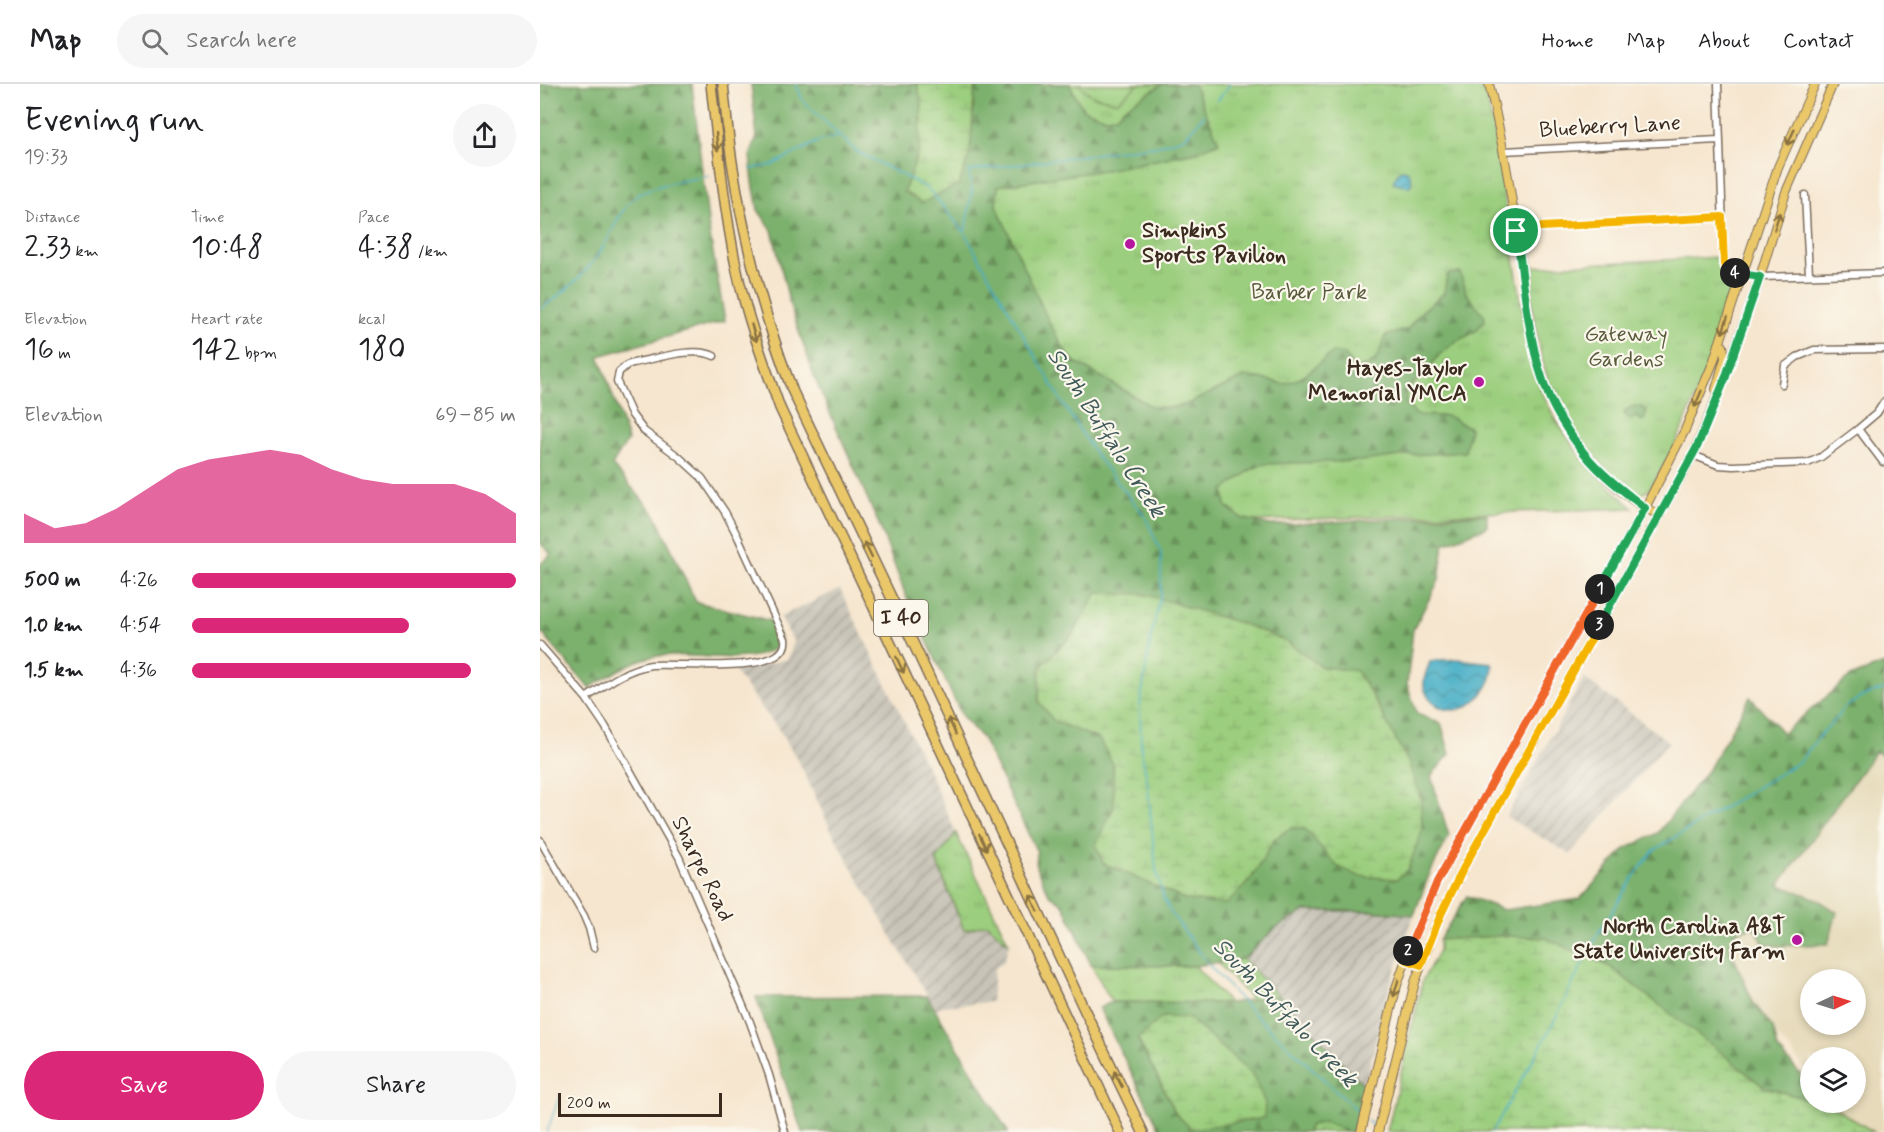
<!DOCTYPE html>
<html lang="en">
<head>
<meta charset="utf-8">
<style>
  body { margin:0; font-family:Mynerve,sans-serif; background:#f6f6f6; color:#202124; height:100vh; display:flex; flex-direction:column; font-size:22px; white-space:nowrap }
  * { box-sizing:border-box; margin:0 }
  p { font-size:20px; color:#757577 }
  .icon { flex:none; width:33px; height:33px; fill:none; stroke:currentColor; stroke-width:2; stroke-linecap:round; stroke-linejoin:round }
  .map { position:relative; flex:1; overflow:hidden }
  .sheet { display:flex; flex-direction:column; background:#fff; width:540px }
  .sheet>* { flex:none }
  .needle { width:39px; rotate:86deg }
  .buttons { position:absolute; left:1260px; top:885px; display:grid; gap:12px }
  .buttons a { display:grid; place-items:center; width:66px; height:66px; border-radius:50%; background:#fff; box-shadow:0 3px 9px #0003; font-size:30px }
  .scale { position:absolute; left:18px; bottom:15px; width:164px; box-sizing:border-box; padding-left:6px; border:3px solid #3b2a1e; border-top:0; font-size:16px; line-height:21px; white-space:nowrap; color:#3b2a1e; -webkit-text-stroke:4px #fbf7ec; paint-order:stroke }
  .pin { position:absolute; display:grid; place-items:center; width:51px; height:51px; color:#fff; margin:-26px; border:3px solid #fff; border-radius:50%; box-shadow:0 2px 6px #0007 }
  .km { position:absolute; width:30px; height:30px; margin:-15px; border-radius:50%; background:#222; color:#fff; font-size:16px; line-height:30px; text-align:center }
  .round { display:grid; place-items:center; flex:none; width:63px; height:63px; border-radius:32px; background:#f6f6f6 }
  .headline { display:flex; align-items:center; justify-content:space-between; height:102px; padding:0 24px }
  h1 { font-size:33px; font-weight:600; line-height:45px }
  .figures { display:grid; grid-template-columns:repeat(3,1fr); gap:9px; height:102px; padding:6px 24px }
  .figures div { display:grid; align-content:center }
  .figures b { font-size:30px; font-weight:600 }
  .figures small { font-size:16px; font-weight:400 }
  .figures p { font-size:16px }
  .chart { height:168px; padding:12px 24px }
  .chart p { display:flex; justify-content:space-between }
  .chart svg { width:100%; height:108px; margin-top:6px; fill:#db2777; opacity:.7 }
  .primary-button { display:flex; gap:12px; margin-top:auto; padding:12px 24px }
  .primary-button a { flex:1; height:69px; border-radius:36px; background:#db2777; color:#fff; font-size:24px; font-weight:600; line-height:69px; text-align:center }
  .primary-button a+a { background:#f6f6f6; color:#202124 }
  ul { padding:0 24px; list-style:none; font-size:20px }
  li { display:grid; grid-template-columns:96px 72px 1fr; align-items:center; height:45px }
  li i { height:15px; border-radius:8px; background:#db2777 }
  header { display:flex; align-items:center; gap:36px; box-sizing:border-box; height:84px; padding:0 30px; background:#fff; border-bottom:2px solid #e0e0e0 }
  header strong { font-size:28px }
  nav { display:flex; gap:33px; margin-inline-start:auto; font-size:21px }
  .search { width:420px; height:54px; background:#f6f6f6; display:flex; align-items:center; gap:15px; box-sizing:border-box; padding:0 21px; border-radius:33px; color:#757577; font-size:22px }
  main { display:flex; flex:1; min-height:0 }
  .map>svg:first-child { display:block }
</style>
</head>
<body>
<header>
<strong>Map</strong>
<div class="search"><svg class="icon" aria-label="search" viewBox="0 0 24 24"><circle cx="10" cy="10" r="6"/><path d="M15 15l6 6"/></svg>Search here</div>
<nav><a>Home</a><a>Map</a><a>About</a><a>Contact</a></nav>
</header>
<main>
<section class="sheet">
<div class="headline"><div><h1>Evening run</h1><p>19:33</p></div><a class="round"><svg class="icon" aria-label="share" viewBox="0 0 24 24"><path d="M12 15V3M7 8l5-5 5 5M5 13v7h14v-7"/></svg></a></div>
<div class="figures">
<div><p>Distance</p><b>2.33<small> km</small></b></div>
<div><p>Time</p><b>10:48</b></div>
<div><p>Pace</p><b>4:38<small> /km</small></b></div>
</div>
<div class="figures">
<div><p>Elevation</p><b>16<small> m</small></b></div>
<div><p>Heart rate</p><b>142<small> bpm</small></b></div>
<div><p>kcal</p><b>180</b></div>
</div>
<div class="chart"><p><span>Elevation</span>69–85 m</p>
<svg viewBox="0 0 160 44" preserveAspectRatio="none"><path d="M0 44V32L10 38L20 36L30 30L40 22L50 14L60 10L70 8L80 6L90 8L100 14L110 18L120 20L130 20L140 20L150 24L160 32V44z"/></svg>
</div>
<ul>
<li><b>500 m</b>4:26<i style="width:100%"></i></li>
<li><b>1.0 km</b>4:54<i style="width:67%"></i></li>
<li><b>1.5 km</b>4:36<i style="width:86%"></i></li>
</ul>
<div class="primary-button"><a>Save</a><a>Share</a></div>
</section>
<div class="map">
<svg width="1344" height="1048" viewBox="0 0 1344 1048">
  <defs>
    <pattern id="industrial-furrows" width="10" height="10" patternUnits="userSpaceOnUse" patternTransform="scale(1.5)"><rect width="10" height="10" fill="#c8c4b8"/><path d="M-1 1l2-2M0 10L10 0M9 11l2-2" fill="none" stroke="#a49f95"/></pattern>
    <pattern id="grass-tufts" width="24" height="20" patternUnits="userSpaceOnUse" patternTransform="scale(1.5)"><rect width="24" height="20" fill="#9bce7e"/><path d="M3 7l-1-3M5 7V3M7 7l1-3M15 17l-1-3M17 17v-4M19 17l1-3" fill="none" stroke="#86b16c"/></pattern>
    <pattern id="forest-firs" width="22" height="20" patternUnits="userSpaceOnUse" patternTransform="scale(1.5)"><rect width="22" height="20" fill="#7cb16d"/><path d="M5 1l3.5 6h-7zM16 11l3.5 6h-7z" fill="#679059"/></pattern>
    <pattern id="wetland-marsh" width="20" height="14" patternUnits="userSpaceOnUse" patternTransform="scale(1.5)"><rect width="20" height="14" fill="#9bce7e"/><path d="M1 5h8M5 5V1M11 12h8M15 12V8" fill="none" stroke="#86b16c"/></pattern>
    <pattern id="water-waves" width="16" height="10" patternUnits="userSpaceOnUse" patternTransform="scale(1.5)"><rect width="16" height="10" fill="#47afc6"/><path d="M0 5q4-4 8 0t8 0" fill="none" stroke="#3c8fa0"/></pattern>
  </defs>
  <rect width="100%" height="100%" fill="#fbf7ec"/>
  <filter id="ink" filterUnits="userSpaceOnUse"><feTurbulence type="fractalNoise" baseFrequency=".0167" numOctaves="2"/><feDisplacementMap in="SourceGraphic" scale="12" xChannelSelector="R" yChannelSelector="G"/><feConvolveMatrix kernelMatrix="1 2 1 2 8 2 1 2 1" color-interpolation-filters="sRGB"/></filter>
  <filter id="wash" filterUnits="userSpaceOnUse"><feTurbulence type="fractalNoise" baseFrequency=".008" numOctaves="4" result="noise"/><feDisplacementMap in="SourceGraphic" scale="24" xChannelSelector="R" yChannelSelector="G"/><feGaussianBlur stdDeviation="1.35" result="paint"/><feColorMatrix in="noise" values="0 0 0 0 0 0 0 0 0 0 0 0 0 0 0 0 0 1.4 0 .05"/><feComposite in="paint" operator="in"/></filter>
  <g filter="url(#wash)">
    <rect width="100%" height="100%" fill="#f6e6cf"/>
    <!-- built -->
    <path fill="#e6daba" fill-rule="evenodd" d="M1336 669 1344 675V1048H1306L1290 1019 1316 1018V974H1270V992L1249 964 1167 885 1234 795ZM1270 896H1316V940H1270Z"/>
    <!-- industrial -->
    <path fill="url(#industrial-furrows)" d="M300 505 390 690 416 749 396 776 424 846 447 840 469 860 464 877 454 885 451 918 402 922 396 925 345 842 290 744 261 682 242 650 194 587 211 584 248 575 254 558 240 533Z
      M1044 594 1129 658 1030 770 966 733Z
      M765 827H829L874 831 848 908 825 1002 703 875 736 844Z"/>
    <!-- grass -->
    <path fill="url(#grass-tufts)" stroke="#6b7c4e" stroke-width="1.5" d="M260 0H944L955 52 988 262 1002 308 1013 331 1039 371 1052 386 1093 424 628 440 567 329Z
      M1179 173 1181 185 1194 194 1172 273 1140 350 1128 376 1108 407 1098 411C1084 406 1073 393 1063 382 1044 361 1024 336 1013 310 997 270 993 226 987 183Z
      M416 749 469 860 447 840 424 846 396 776Z
      M703 875 739 912 712 916 677 878Z
      M551 881 655 882 689 919 572 918Z
      M785 1038 807 1048H767L769 1041Z"/>
    <!-- forest -->
    <path fill="url(#forest-firs)" stroke="#5c6e46" stroke-width="1.5" fill-rule="evenodd" d="M0 0H152L169 146 185 237 59 272 88 356 72 381 115 430 156 518 231 537 240 554 239 561C214 585 148 567 116 572 91 576 71 591 49 604L0 547V481L11 470 0 459Z
      M211 0H377L382 21 379 67 364 108 430 69 435 0H529L543 25 564 33 576 32 585 23 623 0H653L679 58 656 68 571 85 458 102 456 121 510 240 525 267 535 278 611 322 629 324 645 321 704 293 719 294 744 300 761 294 793 268 804 270 814 284C838 283 838 272 845 252L868 245 880 229 904 209 907 191 920 188 926 209 944 231 945 235 935 248 915 258 899 271 885 290 865 306 866 321 877 331 908 332 930 344 925 368 869 371 821 377 724 380 712 385 684 406 686 422 701 434 730 441 947 430V443L904 460 899 496 873 546 867 600 877 630 901 639 910 670 891 692 909 752 889 791 874 831 829 827H765L736 844 703 875 655 882 551 881 523 820 509 810 496 783 497 768 442 654 422 632 366 512 340 443 275 295 250 221 232 146 218 126 213 98 210 72 217 53ZM558 509 745 557 782 583 816 587 829 606 868 678 857 795 819 792 797 781 765 745 750 744 734 756 711 795 646 816 563 779 556 761 574 723 573 680 559 655 514 637 499 618 500 584 533 550Z
      M1094 322 1101 323 1107 327 1104 336H1100L1097 333 1091 335 1085 331 1084 327Z
      M1344 580V672L1336 667 1239 801 1277 815 1297 828 1288 860 1236 862 1223 859 1215 843 1198 847 1189 862 1213 918 1233 944 1238 965 1270 1001V1016L1224 1003 1179 967 1006 854 964 852 899 856 927 812 964 826 1040 815 1085 765 1118 749 1170 683 1210 613 1243 649 1310 593Z
      M387 912 468 1048H262L216 913Z
      M739 912 825 1002 814 1048H807L785 1038 770 1041 767 1048H621L559 924 572 918 689 919ZM649 934 712 990 652 1045 637 1031 598 956Z"/>
    <!-- wetland -->
    <path fill="url(#wetland-marsh)" stroke="#6b7c4e" stroke-width="1.5" d="M377 0H435L430 69 419 100 382 119 364 108 379 67 382 21Z
      M557 509 604 510 706 541 745 557 782 583 816 587 829 606 868 678 881 716 882 746 868 785 857 795 819 792 797 782 765 745 750 744 734 756 711 795 687 820 646 816 563 779 556 761 574 723 573 680 559 655 514 637 499 618 500 584 533 550Z
      M964 852 1006 854 1070 883 1179 967 1224 1003 1270 1016V1018L1288 1020 1334 1048H847L883 895 899 867V856Z
      M622 933 649 934 712 990 725 1019 724 1034 652 1045 637 1031 598 955Z"/>
    <!-- pitch -->
    <path fill="#9bce7e" stroke="#6b7c4e" stroke-width="1.5" d="M538 0H599L577 18 553 12Z"/>
    <!-- water -->
    <path fill="url(#water-waves)" stroke="#416c72" stroke-width="1.5" d="M861 86 867 87C871 91 874 98 869 103L853 98 859 87Z
      M917 575 952 579C956 599 934 625 914 626 898 627 882 612 884 596 885 590 888 583 890 578 899 574 908 577 917 575Z"/>
    <g fill="none" stroke-linecap="round" stroke-linejoin="round">
      <!-- stream -->
      <path stroke="#47afc6" stroke-width="1.5" d="M256 0 263 17 316 67 385 103 393 110 424 148 522 318 558 374 605 432 621 468V509L611 553 600 621 601 666 607 695 616 786 624 815 631 829 669 881 714 930 821 1030
        M677 17 690 0
        M211 85 232 81 279 57 299 52
        M425 147 432 106 429 87 620 61 645 53 664 31
        M0 225C21 211 46 190 60 168 72 150 79 124 98 111 114 100 149 96 169 92
        M827 1036 836 1045
        M7 1048 20 1011
        M952 1048 1008 949 1057 851 1097 788 1113 767 1260 677 1281 650 1298 633 1304 624 1323 612 1344 605"/>
    </g>
  </g>
  <g filter="url(#ink)">
    <g fill="none" stroke-linecap="round" stroke-linejoin="round">
      <defs>
        <path id="minor" d="M1178 0 1184 174 1188 186 1220 193 1344 189
          M963 67 1179 56
          M1265 111 1269 190
          M976 147 983 144 1182 133
          M1242 300 1245 282 1257 273 1274 266 1344 265
          M1318 345 1343 378
          M1153 371 1178 381 1193 382 1268 379 1281 373 1318 345 1337 329 1344 318
          M0 561 46 614 65 642 139 773 210 938 229 991 245 1048
          M46 614C67 600 86 585 111 581 134 578 251 593 245 555L198 453 185 428 162 394 139 373 104 347 92 331 77 298 79 288 87 281 93 279C116 275 153 262 174 272
          M0 756 44 832 49 844 54 864"/>
        <path id="major" d="M949 0C964 61 973 123 982 184 988 226 992 270 1008 309 1027 356 1074 412 1120 431
          M1176 305 1185 274 1183 262 1179 260
          M865 875 881 881
          M821 1048 857 901 876 847 897 798 1105 424 1145 346 1173 279 1238 83 1275 0
          M838 1048 875 898 901 830 925 781 1153 371 1184 295 1220 193 1246 108 1293 0"/>
        <path id="highway" d="M171 0C178 63 184 125 197 187 207 234 224 279 240 324L580 1048
          M183 0C186 26 188 52 192 78 204 156 224 234 253 308L375 563 544 925 603 1048"/>
      </defs>
      <!-- minor casing -->
      <use href="#minor" stroke="#7c6c5c" stroke-width="9"/>
      <!-- major casing -->
      <use href="#major" stroke="#7c6c5c" stroke-width="10"/>
      <!-- highway casing -->
      <use href="#highway" stroke="#7c6c5c" stroke-width="12"/>
      <!-- minor -->
      <use href="#minor" stroke="#fff" stroke-width="6"/>
      <!-- major -->
      <use href="#major" stroke="#eac769" stroke-width="8"/>
      <!-- highway -->
      <use href="#highway" stroke="#eac769" stroke-width="9"/>
    </g>
    <!-- one-way arrows -->
    <defs><path id="oneway-shaft" d="M-6 0H5M1.5-3L5.5 0L1.5 3" fill="none" stroke-width="1.6" stroke-linecap="round" stroke-linejoin="round" transform="scale(1.5)"/></defs>
    <g stroke="#8a7140">
      <use href="#oneway-shaft" transform="translate(1251 53) rotate(114)"/>
      <use href="#oneway-shaft" transform="translate(177 58) rotate(84)"/>
      <use href="#oneway-shaft" transform="translate(1237 137) rotate(-73)"/>
      <use href="#oneway-shaft" transform="translate(1185 241) rotate(108)"/>
      <use href="#oneway-shaft" transform="translate(214 249) rotate(73)"/>
      <use href="#oneway-shaft" transform="translate(1158 315) rotate(113)"/>
      <use href="#oneway-shaft" transform="translate(328 466) rotate(-116)"/>
      <use href="#oneway-shaft" transform="translate(360 581) rotate(65)"/>
      <use href="#oneway-shaft" transform="translate(412 642) rotate(-115)"/>
      <use href="#oneway-shaft" transform="translate(443 758) rotate(65)"/>
      <use href="#oneway-shaft" transform="translate(494 819) rotate(-115)"/>
      <use href="#oneway-shaft" transform="translate(856 904) rotate(106)"/>
      <use href="#oneway-shaft" transform="translate(578 995) rotate(-116)"/>
    </g>
  </g>
  <g fill="none" stroke-linecap="round" stroke-linejoin="round" filter="url(#ink)">
    <defs>
      <path id="split-1" d="M976 147C985 201 987 259 1008 310 1015 328 1027 346 1038 361 1056 387 1081 405 1105 424L1060 505"/>
      <path id="split-2" d="M868 867 897 798 1060 505"/>
      <path id="split-3" d="M868 867 865 875 881 881 901 830 925 781 1059 541"/>
      <path id="split-4" d="M1059 541 1157 363 1185 295 1220 193 1195 189"/>
      <path id="split-5" d="M976 147 983 144 1182 133 1184 180 1188 186 1195 189"/>
    </defs>
    <!-- split-1 casing -->
    <use href="#split-1" stroke="#fff" stroke-width="12"/>
    <!-- split-2 casing -->
    <use href="#split-2" stroke="#fff" stroke-width="12"/>
    <!-- split-3 casing -->
    <use href="#split-3" stroke="#fff" stroke-width="12"/>
    <!-- split-4 casing -->
    <use href="#split-4" stroke="#fff" stroke-width="12"/>
    <!-- split-5 casing -->
    <use href="#split-5" stroke="#fff" stroke-width="12"/>
    <!-- split-1 -->
    <use href="#split-1" stroke="#22a559" stroke-width="8"/>
    <!-- split-2 -->
    <use href="#split-2" stroke="#f0652b" stroke-width="8"/>
    <!-- split-3 -->
    <use href="#split-3" stroke="#f5b400" stroke-width="8"/>
    <!-- split-4 -->
    <use href="#split-4" stroke="#22a559" stroke-width="8"/>
    <!-- split-5 -->
    <use href="#split-5" stroke="#f5b400" stroke-width="8"/>
  </g>
  <!-- markers -->
  <g fill="#b5179e" stroke="#fbf7ec" stroke-width="2">
    <circle cx="590" cy="160" r="6"/>
    <circle cx="939" cy="298" r="6"/>
    <circle cx="1257" cy="856" r="6"/>
  </g>
  <g text-anchor="middle" dominant-baseline="central" stroke-width="4.5" stroke-linejoin="round" paint-order="stroke">
    <!-- shield labels -->
    <rect fill="#fbf7ec" stroke="#75685c" stroke-width="1.5" x="334" y="516" width="54" height="36" rx="4.5"/>
    <g font-size="21" font-weight="bold" fill="#3b2a1e">
      <text x="361" y="534">I 40</text>
    </g>
    <!-- street labels -->
    <g font-size="22" fill="#3b2a1e" stroke="#fbf7ec">
      <text transform="translate(1070 43) rotate(-3)">Blueberry Lane</text>
      <text transform="translate(162 785) rotate(64)">Sharpe Road</text>
    </g>
    <!-- poi labels -->
    <g font-size="22" font-weight="bold" fill="#3b2a1e" stroke="#fbf7ec" text-anchor="end">
      <text x="602" y="147" text-anchor="start">Simpkins<tspan x="602" dy="25">Sports Pavilion</tspan></text>
      <text x="927" y="285">Hayes-Taylor<tspan x="927" dy="25">Memorial YMCA</tspan></text>
      <text x="1245" y="843">North Carolina A&amp;T<tspan x="1245" dy="25">State University Farm</tspan></text>
    </g>
    <!-- park labels -->
    <g font-size="22" fill="#585b3b" stroke="#fbf7ec">
      <text x="769" y="209">Barber Park</text>
      <text x="1086" y="251">Gateway<tspan x="1086" dy="25">Gardens</tspan></text>
    </g>
    <!-- water labels -->
    <g font-size="24" font-style="italic" fill="#3f5959" stroke="#fbf7ec">
      <text transform="translate(566 349) rotate(57)">South Buffalo Creek</text>
      <text transform="translate(745 929) rotate(46)">South Buffalo Creek</text>
    </g>
  </g>
</svg>
<div class="buttons">
<a><svg class="needle" viewBox="-14 -14 28 28"><path d="M0-13l5 13h-10z" fill="#e53935"/><path d="M0 13l5-13h-10z" fill="#757577"/></svg></a>
<a><svg class="icon" aria-label="layers" viewBox="0 0 24 24"><path d="M12 4l9 5-9 5-9-5zM3 14l9 5 9-5"/></svg></a>
</div>
<div class="scale">200 m</div>
<div class="pin" style="left:976px;top:147px;background:#1e9e55"><svg class="icon" aria-label="arrive" viewBox="0 0 24 24"><path d="M6 21V4h12l-3 4 3 4H6"/></svg></div>
<b class="km" style="left:1060px;top:505px">1</b>
<b class="km" style="left:868px;top:867px">2</b>
<b class="km" style="left:1059px;top:541px">3</b>
<b class="km" style="left:1195px;top:189px">4</b>
</div>
</main>
</body>
</html>
